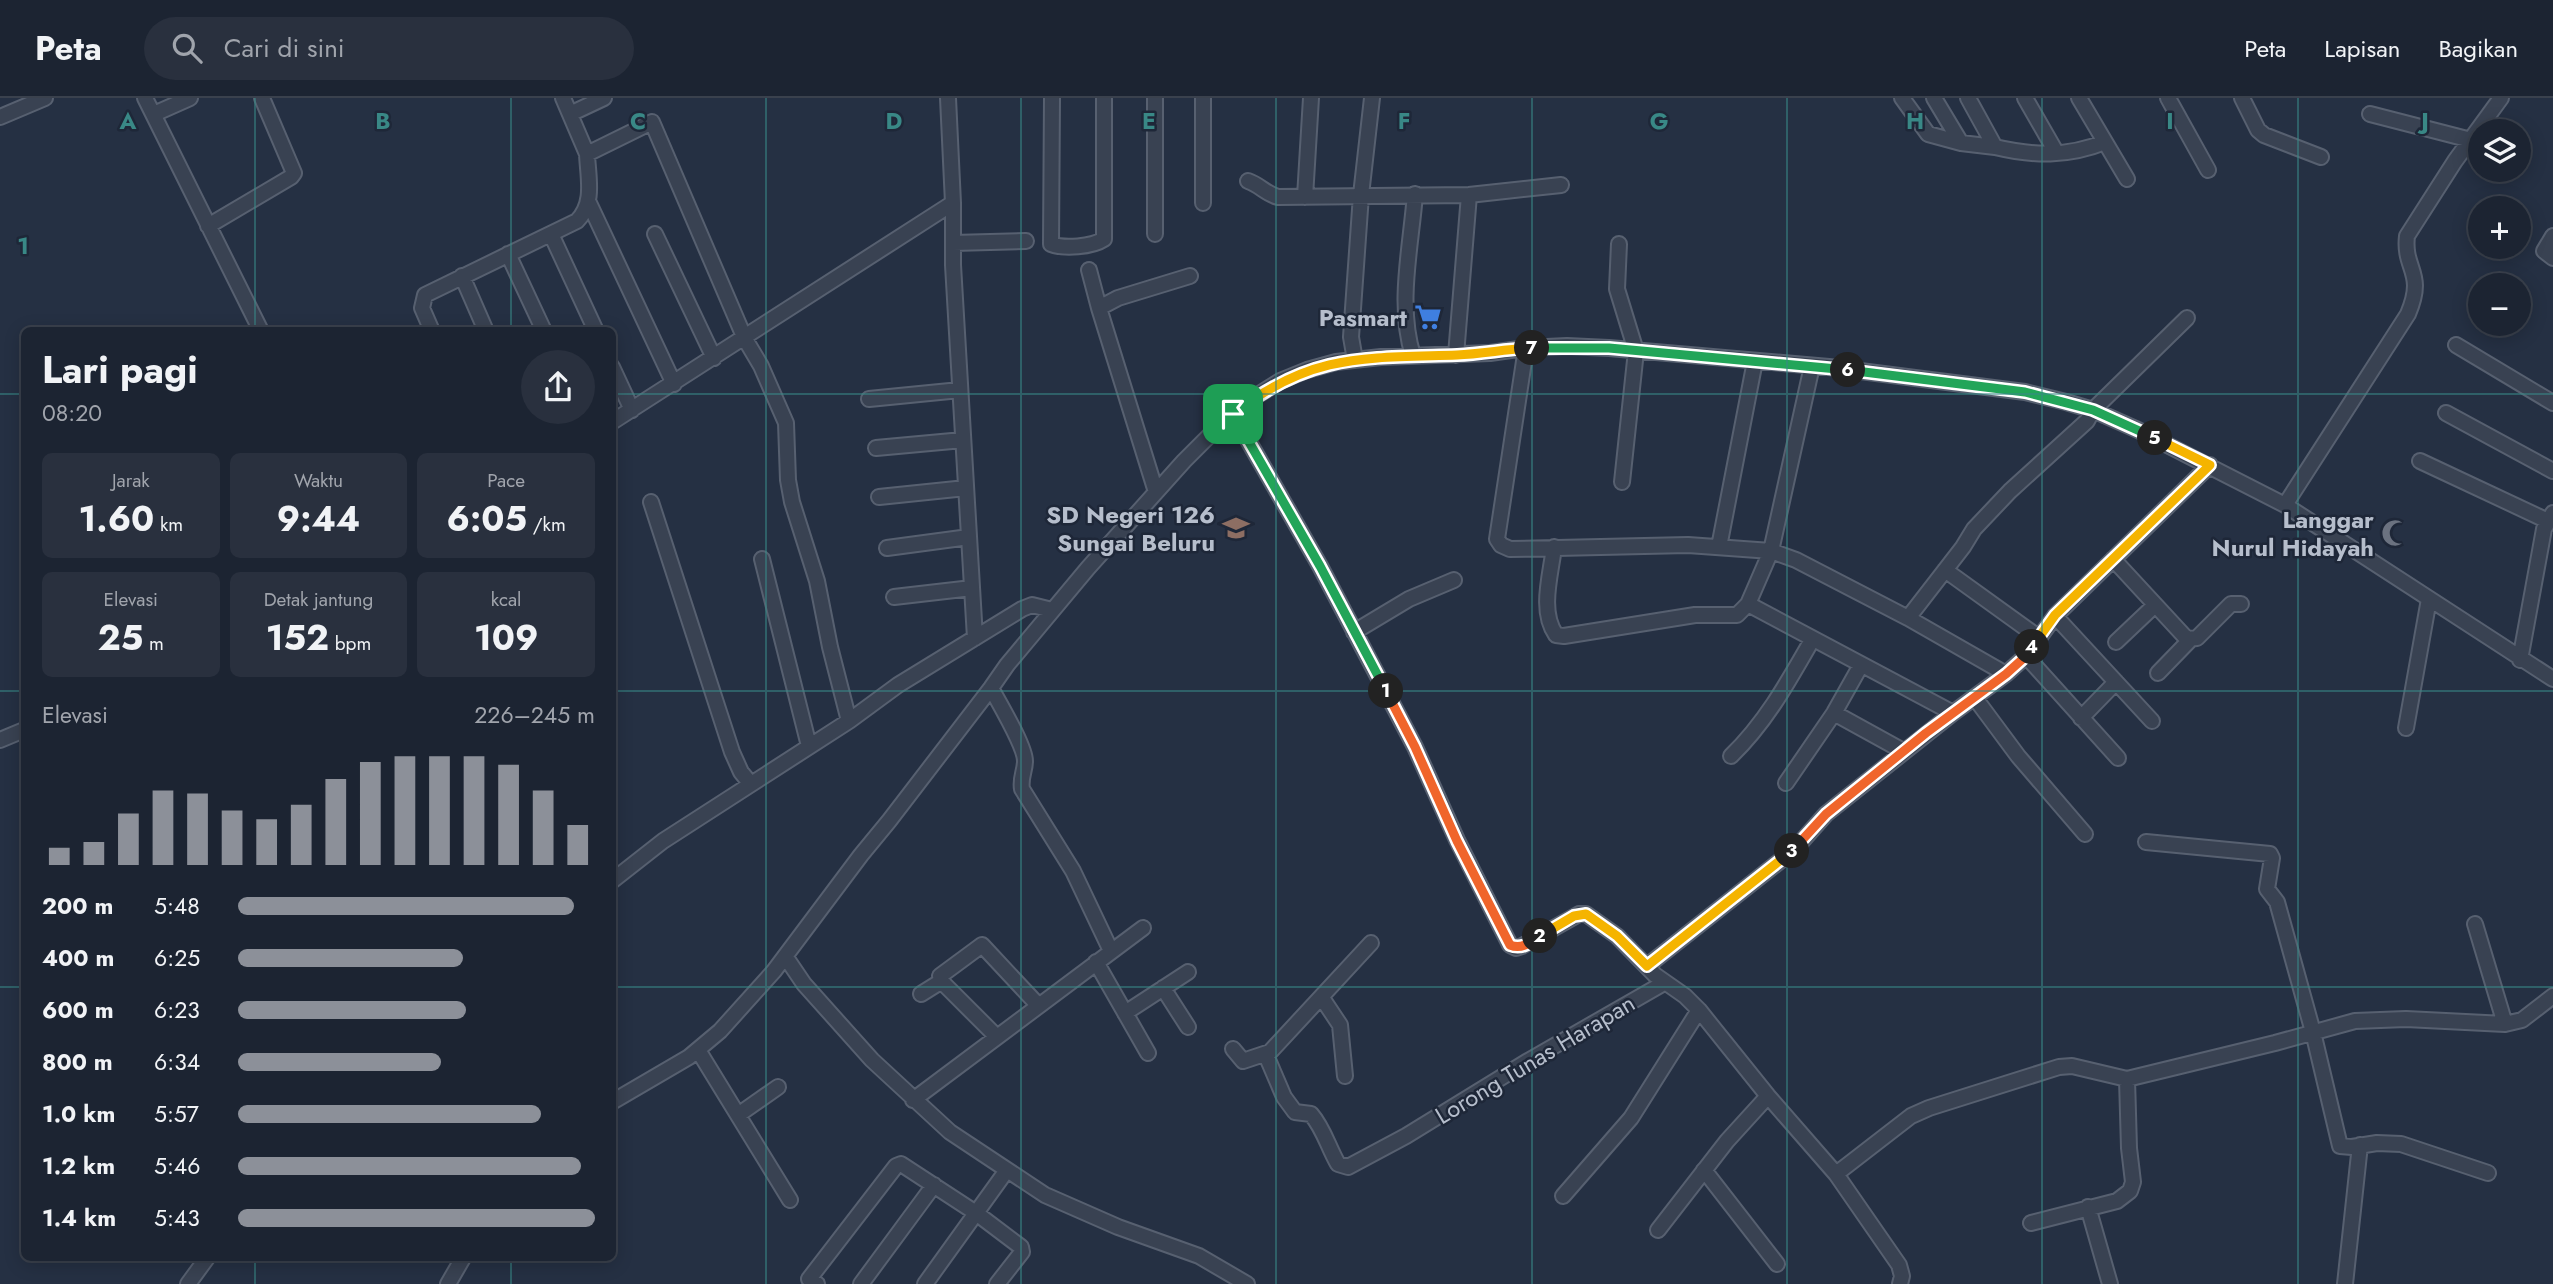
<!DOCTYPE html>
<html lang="id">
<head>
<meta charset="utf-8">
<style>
  body { margin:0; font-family:Jost,sans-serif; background:#29303e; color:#f1f3f6; height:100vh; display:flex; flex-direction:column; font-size:26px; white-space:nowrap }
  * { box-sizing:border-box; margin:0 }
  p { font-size:23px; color:#a0a4ac }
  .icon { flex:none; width:38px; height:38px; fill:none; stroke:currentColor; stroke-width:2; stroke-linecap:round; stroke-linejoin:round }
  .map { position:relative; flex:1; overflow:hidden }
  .details { position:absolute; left:21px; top:229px; width:595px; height:934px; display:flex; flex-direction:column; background:#1c2432; border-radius:10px; box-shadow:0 4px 18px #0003,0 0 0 2px #3a414d }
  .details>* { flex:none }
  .buttons { position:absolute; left:2468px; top:21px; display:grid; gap:14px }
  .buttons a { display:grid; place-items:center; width:63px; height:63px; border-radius:50%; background:#1c2432; box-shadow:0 4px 18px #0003,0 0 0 2px #3a414d; font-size:35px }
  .pin { position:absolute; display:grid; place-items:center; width:60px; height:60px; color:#fff; margin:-30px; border-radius:14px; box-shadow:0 4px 10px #0006 }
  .km { position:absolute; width:35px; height:35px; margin:-18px; border-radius:50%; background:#222; color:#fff; font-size:19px; line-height:35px; text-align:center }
  .round { display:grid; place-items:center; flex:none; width:74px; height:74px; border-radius:37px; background:#29303e }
  .overview { display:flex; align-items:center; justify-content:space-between; height:119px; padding:0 21px }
  h1 { font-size:38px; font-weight:700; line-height:52px }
  .figures { display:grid; grid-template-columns:repeat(3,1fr); gap:10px; height:119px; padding:7px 21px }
  .figures div { display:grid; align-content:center; border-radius:10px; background:#29303e; text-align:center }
  .figures b { font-size:35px; font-weight:700 }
  .figures small { font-size:19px; font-weight:400 }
  .figures p { font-size:19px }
  .chart { height:196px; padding:14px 21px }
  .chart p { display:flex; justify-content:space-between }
  .chart svg { width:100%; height:126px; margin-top:7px; stroke:#8c9099; stroke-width:6 }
  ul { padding:0 21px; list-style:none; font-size:23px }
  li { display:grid; grid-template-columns:112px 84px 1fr; align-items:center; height:52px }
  li i { height:18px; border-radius:9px; background:#8c9099 }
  header { display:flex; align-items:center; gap:42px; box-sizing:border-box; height:98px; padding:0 35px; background:#1c2432; border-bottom:2px solid #3a414d }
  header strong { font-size:33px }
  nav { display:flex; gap:38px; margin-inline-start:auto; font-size:24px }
  .search { width:490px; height:63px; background:#29303e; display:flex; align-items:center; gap:18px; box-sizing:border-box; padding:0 24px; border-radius:38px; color:#a0a4ac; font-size:26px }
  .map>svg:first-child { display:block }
</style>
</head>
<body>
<header>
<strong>Peta</strong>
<div class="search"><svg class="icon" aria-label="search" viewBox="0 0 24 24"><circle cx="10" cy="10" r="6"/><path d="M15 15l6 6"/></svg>Cari di sini</div>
<nav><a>Peta</a><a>Lapisan</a><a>Bagikan</a></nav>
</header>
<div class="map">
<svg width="2553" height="1186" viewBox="0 0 2553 1186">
  <rect width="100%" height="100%" fill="#253043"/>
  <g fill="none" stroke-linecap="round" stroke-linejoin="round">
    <defs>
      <path id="minor" d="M145 0 261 233
        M563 0 587 56
        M948 0 953 105V167L975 540
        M1052 0 1051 146C1064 151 1092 149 1104 141V0
        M1155 0V136
        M1203 0V105
        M1902 0 1928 36 1961 45 1995 49
        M1934 0 1961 45
        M1968 0 1995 49C2033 58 2068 59 2105 44
        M2025 0 2056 54
        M2079 0 2127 81
        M2168 0 2208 72
        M2242 0 2258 32 2264 37 2321 59
        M154 16 190 0
        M570 16 604 0
        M2370 16 2471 42
        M0 19 45 0
        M1248 83C1260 87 1266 96 1278 99L1469 97 1561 87
        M1305 99 1311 0
        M589 105 674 286
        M208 128 291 79 294 75 262 0
        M551 136 596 233
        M655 136 714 260
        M2553 138 2544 153 2553 160
        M953 145 1026 143
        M1619 146 1617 191 1636 253 1622 384
        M508 156 544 233
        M1089 172 1099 210
        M462 178 486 233
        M432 233 422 210 425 197 577 123C595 105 588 80 587 56L652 24 745 241 761 268 786 325 788 382 792 404 817 483 830 549 849 623
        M2456 247 2553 305
        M1526 250 1497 441 1501 447 1510 451 1688 447 1771 453 1796 462 1908 520 2006 576
        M1456 257 1469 97
        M1413 258C1397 206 1411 149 1415 96
        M1355 262 1351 239 1361 97 1372 0
        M612 269 632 312
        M869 301 960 292
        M2446 315 2553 373
        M1233 316 1320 468 1415 649 1457 742 1510 847 1516 850 1522 848 1579 816H1586L1617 838 1655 877 1685 898 1699 912 1768 998 1836 1076 1899 1167 1902 1178 1900 1186
        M612 324 953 105
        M876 350 963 342
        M2420 363 2548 423
        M1156 394 1099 210 1118 200 1190 178
        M879 399 966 390
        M651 404 732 654 741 674 750 685
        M2285 407 2408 216C2426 174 2403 172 2407 138L2455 63 2501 0
        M1554 449C1551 476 1539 513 1556 537L1564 538 1695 517H1737L1748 506 1771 453 1812 268
        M1719 449 1755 263
        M887 450 969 439
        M762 461 809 648
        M2113 461 2187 541 2197 540 2231 506H2241
        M1945 472 2038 539
        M894 499 972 490
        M1748 506 1953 615 2006 576 2026 558 2055 518 2210 367
        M2055 518 2152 623
        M1908 520 1963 449 1974 431 2010 393 2087 323 2093 312 2187 220
        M1354 534 1409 501 1454 482
        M2116 544 2154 508
        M2026 558 2118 660
        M2520 562 2544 431 2553 415
        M2158 575 2190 542
        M991 590C999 605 1025 648 1025 663 1025 673 1020 680 1022 691L1073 773 1111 853
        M1975 600 2018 658 2085 736
        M1834 615 1903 653
        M2081 620 2116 584
        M2406 630 2429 501
        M0 642 24 632
        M1731 658C1766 624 1788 584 1812 542
        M1786 685 1834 615 1861 567
        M2146 744 2270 756 2272 760 2267 791 2277 804 2313 934 2340 1048 2352 1049 2377 1045 2401 1046 2488 1075
        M612 783 663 743 849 623 898 587 1022 511 1032 507 1052 512
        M2475 826 2505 926
        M785 858 804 886 872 962 950 1034 1045 1097 1118 1129 1199 1158 1247 1186
        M1096 864 1148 955
        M1647 868 1795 751 1826 716 1953 615
        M944 886 940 878 982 847 1038 907
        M1163 890 1188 929
        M921 896 937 886H944L996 938
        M1322 900 1340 927 1345 978
        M1125 915 1188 874
        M1233 951 1243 963 1270 954 1371 845
        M698 952 790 1102
        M1266 957 1284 999 1295 1014 1311 1016C1324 1031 1328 1049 1338 1066L1348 1069 1406 1038 1528 963 1664 885
        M913 1002 1143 830
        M612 1004 689 959 720 933 774 873 861 757 889 723 991 590 1007 567 1088 470 1184 363 1214 333 1253 300 1280 283 1307 272 1336 264 1381 259 1490 255 1526 250 1567 248 1609 250 1829 269 2025 294 2066 304 2093 312 2138 332 2285 407 2553 581
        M738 1017 778 989
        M1704 1072 1777 1166
        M1836 1076 1911 1018 1929 1010 2059 969 2072 968 2127 981
        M1563 1098 1631 1020 1699 912
        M2088 1109 2110 1186
        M2031 1125 2117 1103 2130 1093 2133 1084 2129 1050 2127 981 2275 945 2355 923 2406 921 2505 926 2522 922 2553 898
        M1658 1132 1727 1043 1768 998
        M188 1186 207 1160
        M448 1186 463 1160
        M817 1186 809 1181 896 1068 901 1066 976 1115 1021 1149 1022 1154 997 1186
        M861 1186 934 1087
        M925 1186 1007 1072
        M2345 1186 2360 1047"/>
    </defs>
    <!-- minor casing -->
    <use href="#minor" stroke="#576070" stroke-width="18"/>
    <!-- minor -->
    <use href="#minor" stroke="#394252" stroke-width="14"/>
  </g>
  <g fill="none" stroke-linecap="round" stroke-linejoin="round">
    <defs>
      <path id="split-1" d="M1233 316 1320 468 1386 593"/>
      <path id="split-2" d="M1386 593 1415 649 1457 743 1510 847C1522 852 1531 844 1540 838"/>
      <path id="split-3" d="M1540 838 1574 818 1586 816 1617 838 1647 868 1792 753"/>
      <path id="split-4" d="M1792 753 1826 716 1926 635 2006 576 2026 558 2032 549"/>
      <path id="split-5" d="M2032 549 2055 517 2210 367 2155 340"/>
      <path id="split-6" d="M1848 272 2025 294 2093 312 2155 340"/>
      <path id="split-7" d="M1532 250H1609L1848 272"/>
      <path id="split-8" d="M1233 316C1311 255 1364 260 1457 257 1482 256 1507 251 1532 250"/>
    </defs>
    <!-- split-1 casing -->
    <use href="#split-1" stroke="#fff" stroke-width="14"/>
    <!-- split-2 casing -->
    <use href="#split-2" stroke="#fff" stroke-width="14"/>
    <!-- split-3 casing -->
    <use href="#split-3" stroke="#fff" stroke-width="14"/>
    <!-- split-4 casing -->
    <use href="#split-4" stroke="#fff" stroke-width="14"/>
    <!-- split-5 casing -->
    <use href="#split-5" stroke="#fff" stroke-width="14"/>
    <!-- split-6 casing -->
    <use href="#split-6" stroke="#fff" stroke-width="14"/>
    <!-- split-7 casing -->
    <use href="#split-7" stroke="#fff" stroke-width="14"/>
    <!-- split-8 casing -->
    <use href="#split-8" stroke="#fff" stroke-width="14"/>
    <!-- split-1 -->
    <use href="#split-1" stroke="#22a559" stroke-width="9"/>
    <!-- split-2 -->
    <use href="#split-2" stroke="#f0652b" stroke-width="9"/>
    <!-- split-3 -->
    <use href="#split-3" stroke="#f5b400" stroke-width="9"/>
    <!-- split-4 -->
    <use href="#split-4" stroke="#f0652b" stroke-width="9"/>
    <!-- split-5 -->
    <use href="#split-5" stroke="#f5b400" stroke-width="9"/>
    <!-- split-6 -->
    <use href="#split-6" stroke="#22a559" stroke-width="9"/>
    <!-- split-7 -->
    <use href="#split-7" stroke="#22a559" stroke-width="9"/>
    <!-- split-8 -->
    <use href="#split-8" stroke="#f5b400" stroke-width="9"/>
  </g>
  <!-- grid -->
  <path fill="none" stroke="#398886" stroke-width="2" stroke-opacity="0.55" d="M255 0V233M511 0V233M766 0V1186M1021 0V1186M1276 0V1186M1532 0V1186M1787 0V1186M2042 0V1186M2298 0V1186M0 296H24M612 296H2553M0 593H24M612 593H2553M0 889H24M612 889H2553M255 1160V1186M511 1160V1186"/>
  <!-- icons -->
  <defs>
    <symbol id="supermarket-bare" viewBox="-9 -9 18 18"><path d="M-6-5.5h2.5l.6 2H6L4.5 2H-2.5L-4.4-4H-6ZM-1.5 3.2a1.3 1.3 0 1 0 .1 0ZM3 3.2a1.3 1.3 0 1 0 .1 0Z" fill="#3f7fe0" stroke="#1e2738" stroke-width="2.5" paint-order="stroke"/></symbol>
    <symbol id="school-bare" viewBox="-9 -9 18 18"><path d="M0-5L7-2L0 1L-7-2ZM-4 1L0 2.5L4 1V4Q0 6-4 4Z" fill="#8d6e63" stroke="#1e2738" stroke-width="2.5" paint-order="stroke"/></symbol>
    <symbol id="mosque-bare" viewBox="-9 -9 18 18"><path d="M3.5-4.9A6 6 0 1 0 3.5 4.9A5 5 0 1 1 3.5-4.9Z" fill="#6b7280" stroke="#1e2738" stroke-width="2.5" paint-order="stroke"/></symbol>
  </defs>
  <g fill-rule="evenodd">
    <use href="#supermarket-bare" x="1409" y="200" width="38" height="38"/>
    <use href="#school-bare" x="1217" y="411" width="38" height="38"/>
    <use href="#mosque-bare" x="2376" y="416" width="38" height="38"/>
  </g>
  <g text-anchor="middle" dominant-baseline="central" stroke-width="5" stroke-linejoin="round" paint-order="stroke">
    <!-- poi labels -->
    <g font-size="24" font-weight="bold" fill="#b6becc" stroke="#1e2738" text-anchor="end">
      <text x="1407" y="219">Pasmart</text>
      <text x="1215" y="416">SD Negeri 126<tspan x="1215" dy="28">Sungai Beluru</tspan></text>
      <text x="2374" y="421">Langgar<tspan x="2374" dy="28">Nurul Hidayah</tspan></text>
    </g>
    <!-- street labels -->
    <g font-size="24" fill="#b6becc" stroke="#1e2738">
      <text transform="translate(1535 961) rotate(-31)">Lorong Tunas Harapan</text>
    </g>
  </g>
  <g font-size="23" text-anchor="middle" font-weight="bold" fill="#398886" stroke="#1e2738" stroke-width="5" stroke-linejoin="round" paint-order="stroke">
    <text x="128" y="31">A</text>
    <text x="383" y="31">B</text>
    <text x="638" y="31">C</text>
    <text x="894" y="31">D</text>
    <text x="1149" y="31">E</text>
    <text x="1404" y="31">F</text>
    <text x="1659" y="31">G</text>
    <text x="1915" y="31">H</text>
    <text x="2170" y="31">I</text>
    <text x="2425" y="31">J</text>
    <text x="23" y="156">1</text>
  </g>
</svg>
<div class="buttons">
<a><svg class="icon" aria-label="layers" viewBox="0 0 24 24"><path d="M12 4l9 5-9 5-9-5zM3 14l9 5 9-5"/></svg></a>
<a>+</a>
<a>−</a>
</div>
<div class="pin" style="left:1233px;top:316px;background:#1e9e55"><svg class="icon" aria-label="arrive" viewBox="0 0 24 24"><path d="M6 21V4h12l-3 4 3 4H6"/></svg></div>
<b class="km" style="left:1386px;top:593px">1</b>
<b class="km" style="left:1540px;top:838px">2</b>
<b class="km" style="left:1792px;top:753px">3</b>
<b class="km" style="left:2032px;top:549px">4</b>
<b class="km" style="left:2155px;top:340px">5</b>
<b class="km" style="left:1848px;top:272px">6</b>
<b class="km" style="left:1532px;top:250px">7</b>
<section class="details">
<div class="overview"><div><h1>Lari pagi</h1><p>08:20</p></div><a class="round"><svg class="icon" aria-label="share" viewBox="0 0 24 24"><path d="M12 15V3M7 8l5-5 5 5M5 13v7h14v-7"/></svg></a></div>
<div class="figures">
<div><p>Jarak</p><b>1.60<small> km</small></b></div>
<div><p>Waktu</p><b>9:44</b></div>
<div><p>Pace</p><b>6:05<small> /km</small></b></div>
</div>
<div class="figures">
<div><p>Elevasi</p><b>25<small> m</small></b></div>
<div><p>Detak jantung</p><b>152<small> bpm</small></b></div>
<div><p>kcal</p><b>109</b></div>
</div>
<div class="chart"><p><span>Elevasi</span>226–245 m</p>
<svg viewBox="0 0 160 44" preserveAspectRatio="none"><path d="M5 44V38M15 44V36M25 44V26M35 44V18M45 44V19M55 44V25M65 44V28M75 44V23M85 44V14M95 44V8M105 44V6M115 44V6M125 44V6M135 44V9M145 44V18M155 44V30"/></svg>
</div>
<ul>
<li><b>200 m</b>5:48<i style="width:94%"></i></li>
<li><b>400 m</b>6:25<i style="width:63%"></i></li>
<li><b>600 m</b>6:23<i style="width:64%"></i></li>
<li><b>800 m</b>6:34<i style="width:57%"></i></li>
<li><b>1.0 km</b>5:57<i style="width:85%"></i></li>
<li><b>1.2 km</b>5:46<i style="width:96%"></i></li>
<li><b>1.4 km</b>5:43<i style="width:100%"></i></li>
</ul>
</section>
</div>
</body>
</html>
